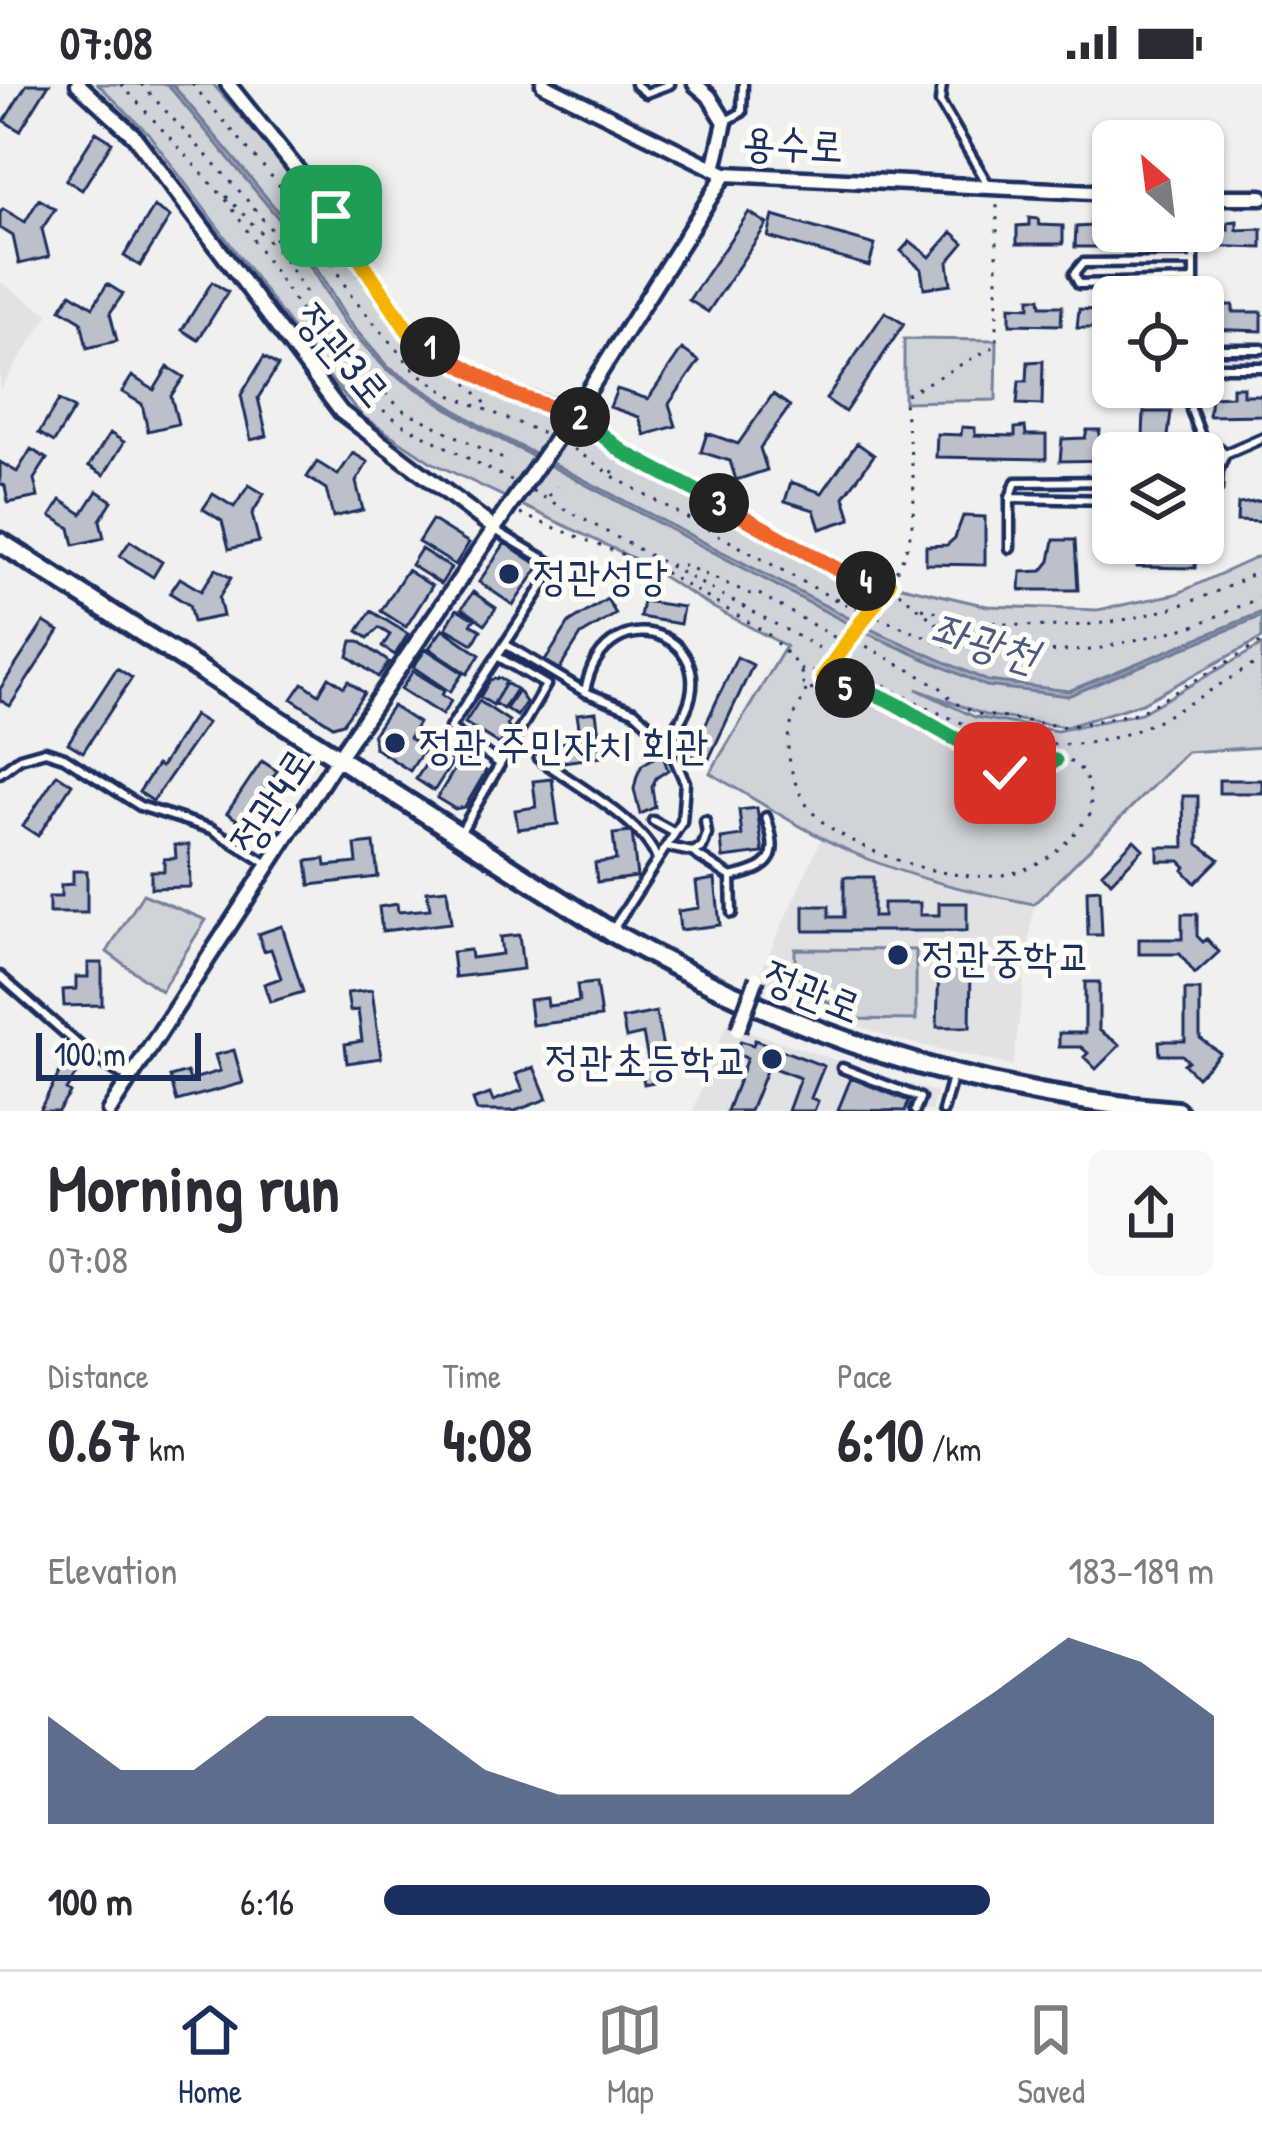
<!DOCTYPE html>
<html lang="en">
<head>
<meta charset="utf-8">
<style>
  body { margin:0; font-family:"Patrick Hand","Poor Story",sans-serif; background:#f7f7f7; color:#2b2b33; height:100vh; display:flex; flex-direction:column; font-size:45px; white-space:nowrap }
  * { box-sizing:border-box; margin:0 }
  p { font-size:39px; color:#7c7c81 }
  .icon { flex:none; width:66px; height:66px; fill:none; stroke:currentColor; stroke-width:2; stroke-linecap:round; stroke-linejoin:round }
  .map { position:relative; height:1027px; overflow:hidden }
  .sheet { display:flex; flex-direction:column; background:#fff; flex:1 }
  .sheet>* { flex:none }
  .needle { width:78px; rotate:332deg }
  .tools { position:absolute; left:1092px; top:36px; display:grid; gap:24px }
  .tools a { display:grid; place-items:center; width:132px; height:132px; border-radius:18px; background:#fff; box-shadow:0 3px 9px #0004; font-size:60px }
  .scale { position:absolute; left:36px; bottom:30px; width:165px; box-sizing:border-box; padding-left:12px; border:6px solid #1b2f5e; border-top:0; font-size:33px; line-height:42px; white-space:nowrap; color:#1b2f5e; -webkit-text-stroke:9px #fdfcf7; paint-order:stroke }
  .pin { position:absolute; display:grid; place-items:center; width:102px; height:102px; color:#fff; margin:-51px; border-radius:24px; box-shadow:0 6px 18px #0006 }
  .km { position:absolute; width:60px; height:60px; margin:-30px; border-radius:50%; background:#222; color:#fff; font-size:33px; line-height:60px; text-align:center }
  .round { display:grid; place-items:center; flex:none; width:126px; height:126px; border-radius:18px; background:#f7f7f7 }
  .summary { display:flex; align-items:center; justify-content:space-between; height:204px; padding:0 48px }
  h1 { font-size:66px; font-weight:800; line-height:90px }
  .stats { display:grid; grid-template-columns:repeat(3,1fr); gap:18px; height:204px; padding:12px 48px }
  .stats div { display:grid; align-content:center }
  .stats b { font-size:60px; font-weight:800 }
  .stats small { font-size:33px; font-weight:400 }
  .stats p { font-size:33px }
  .chart { height:336px; padding:24px 48px }
  .chart p { display:flex; justify-content:space-between }
  .chart svg { width:100%; height:216px; margin-top:12px; fill:#1b2f5e; opacity:.7 }
  ul { padding:0 48px; list-style:none; font-size:39px }
  li { display:grid; grid-template-columns:192px 144px 1fr; align-items:center; height:90px }
  li i { height:30px; border-radius:15px; background:#1b2f5e }
  .status { display:flex; justify-content:space-between; align-items:center; height:84px; padding:0 60px; background:#fff; direction:ltr }
  .status svg { height:33px; fill:currentColor }
  .tabs { display:flex; justify-content:space-around; align-items:center; height:168px; border-top:3px solid #e1e1e2; background:#fff; font-size:33px; color:#7c7c81 }
  .tabs a { display:grid; justify-items:center; gap:6px }
  .tabs .on { color:#1b2f5e }
  .map>svg:first-child { display:block }
</style>
</head>
<body>
<div class="status"><b>07:08</b><svg viewBox="0 0 49 12"><path d="M0 12V9h3v3zM5 12V6h3v6zM10 12V3h3v9zM15 12V0h3v12zM26 1h20v11H26zM47 4h2v5h-2z"/></svg></div>
<div class="map">
<svg width="1262" height="1027" viewBox="0 0 1262 1027">
  <rect width="100%" height="100%" fill="#f0f0ee"/>
  <filter id="ink" filterUnits="userSpaceOnUse"><feTurbulence type="fractalNoise" baseFrequency=".00833" numOctaves="2"/><feDisplacementMap in="SourceGraphic" scale="24" xChannelSelector="R" yChannelSelector="G"/><feConvolveMatrix kernelMatrix="1 2 1 2 8 2 1 2 1" color-interpolation-filters="sRGB"/></filter>
  <g filter="url(#ink)">
    <!-- built -->
    <path fill="#e0e2e3" d="M0 198 49 230 0 305Z
      M822 753 856 770 942 801 1034 820 1013 982 895 955 844 937 822 921 758 894Z
      M726 940 937 1009 931 1027H693Z"/>
    <!-- green -->
    <path fill="#d0d3d8" stroke="#76819b" stroke-width="3" d="M98 0H213L287 85 402 245 479 299 616 354 842 488 987 522 1098 526 1176 510 1262 471V554L1142 619 1066 643 985 631 916 605 975 633 1057 647 1141 629 1262 561V663L1187 668 1034 820C973 808 913 795 856 770 805 748 758 717 710 689L786 562 714 524 629 472 431 378 362 332 324 287 148 49Z
      M904 255 997 256 996 316 904 318Z
      M143 810 206 836 161 907 107 868Z
      M795 865 916 866V936L852 935 821 913 795 901Z"/>
    <!-- water -->
    <path fill="#a7adbd" stroke="#6f7b97" stroke-width="3" d="M167 0H172L292 144 348 237 388 283 481 342 866 543 988 597 1069 607 1262 528V532L1068 612 986 602 864 548 479 344 386 285 345 240 288 146Z"/>
    <g fill="none" stroke-linecap="round" stroke-linejoin="round">
      <!-- stream -->
      <path stroke="#6f7b97" stroke-width="3" d="M901 564 925 575"/>
    </g>
    <!-- building -->
    <path fill="#bbc0ca" stroke="#1b2f5e" stroke-width="3" d="M27 0H49L20 47 4 37Z
      M96 48 112 58 82 106 66 96Z
      M39 115 55 125 42 145 49 173 19 180 13 152 0 144V129L3 125 25 138Z
      M154 123 170 133 140 182 124 172Z
      M749 128 767 140 708 228 689 216Z
      M773 132 875 161 869 182 768 153Z
      M1029 134 1038 135 1039 141 1063 142V160H1017V142L1029 141Z
      M1101 136V142H1113V147H1173L1172 163H1075L1076 143 1091 142V137Z
      M1237 137V146L1262 145V164L1207 162 1209 147 1228 146V138Z
      M952 148 964 159 948 178 951 200 924 204 921 185 901 167 910 157 930 173Z
      M212 198 228 208 198 256 182 246Z
      M107 200 123 210 110 229 117 257 87 264 81 237 61 225 71 209 93 223Z
      M1030 214H1040L1041 222H1062L1061 241 1010 240V222L1030 223Z
      M1097 216H1108V225H1113V244H1077L1079 225 1096 226Z
      M1220 221H1233V228H1262V247L1204 245 1205 228H1220Z
      M885 228 904 240 845 328 826 315Z
      M682 265 699 277 669 320 676 342 645 351 639 333 610 323 617 305 648 315Z
      M264 273 278 282 258 314 267 352 251 356 241 311Z
      M1043 277 1042 321 1017 320 1019 297H1027L1028 278Z
      M168 283 184 293 171 312 178 340 148 347 142 320 122 308 132 292 154 306Z
      M1232 303H1243V311H1262V331L1209 332 1211 313 1232 312Z
      M773 310 790 322 760 364 767 386 736 396 730 377 701 368 707 349 738 360Z
      M59 316 74 325 54 358 39 349Z
      M1144 328H1171L1166 369H1113V376L1060 377 1062 355 1085 354 1087 346H1100L1099 353H1143Z
      M962 343 975 344V351L1015 352V344L1025 343 1026 351H1046V375L936 373 937 350 961 351Z
      M110 349 124 358 104 391 89 382Z
      M857 359 874 371 844 413 851 435 820 445 814 426 785 417 791 398 822 409Z
      M31 365 47 375 34 395 38 413 8 419 5 402 0 399V378L17 388Z
      M353 369 368 378 356 398 363 426 333 433 326 405 307 393 317 378 338 391Z
      M249 401 264 410 252 430 259 458 229 465 222 437 203 425 213 410 234 423Z
      M97 407 112 417 100 436 104 454 74 461 70 444 51 432 61 416 82 430Z
      M1262 417V438L1237 437 1238 420Z
      M963 432 985 433V481L926 480V462L947 461 955 454Z
      M432 436 469 459 455 481 418 458Z
      M1054 456H1075L1078 506H1020L1021 488 1042 487 1050 477Z
      M130 457 162 478 153 493 120 472Z
      M505 459 540 482 513 521 479 498Z
      M1161 459H1197L1195 484 1137 483V465Z
      M421 465 451 484 441 500 411 481Z
      M216 485 231 494 219 514 223 532 193 538 189 521 170 509 180 494 201 507Z
      M407 486 432 502 406 543 381 527Z
      M473 508 496 524 485 540 462 524Z
      M607 515 616 530 581 551 559 586 545 577 569 539Z
      M643 517 683 523 680 540 640 533Z
      M457 525 475 535 471 540 481 546 473 560 446 544Z
      M371 527 408 550 395 571 382 563 390 551 379 544 368 554 358 547Z
      M44 538 59 547 10 622 0 616V605Z
      M443 545 480 571 467 590 429 564Z
      M352 557H359L389 578 378 593 348 572Z
      M426 565 463 589 450 608 413 583Z
      M737 573 753 581 707 679 691 672Z
      M117 584 132 594 83 668 68 659Z
      M413 587 444 607 442 611 451 617 442 631 401 605Z
      M329 593 344 603 348 597 364 609 343 639 333 642 292 615 303 599 319 610Z
      M499 594 506 598 493 621 480 613 490 596Z
      M506 599 516 605 503 625 494 619Z
      M518 607 526 618 517 632 506 625Z
      M479 617 509 637 507 641 511 648 499 660 465 639Z
      M392 622 418 639 409 654 425 664 410 687 375 664 373 650Z
      M596 628 602 673 562 678 560 659 581 656 577 630Z
      M194 631 207 639 153 717 139 708 157 681 161 683Z
      M435 666 453 677 434 707 416 695Z
      M662 669 668 686 656 694 652 703 655 723 640 730 634 705 637 692 642 681Z
      M462 673 486 687 465 723 455 725 437 714Z
      M262 677 277 687 242 739 227 729Z
      M57 690 72 700 38 752 23 742Z
      M552 695 558 740 518 745 515 726 536 723 533 697Z
      M1219 696H1262V709H1219Z
      M1183 712H1198V760L1219 775 1195 799 1183 786 1186 783 1180 777H1158V763H1184Z
      M757 724 763 769 723 774 721 755 742 752 739 726Z
      M632 748 637 793 597 798 595 779 616 776 613 750Z
      M1134 756 1143 765 1111 798 1102 788Z
      M374 759 378 793 310 801 307 777 325 775 326 782 357 779 355 761Z
      M175 761H189L190 803 151 804V787H164V775L176 774Z
      M73 787H87V829H49V813H61V801L73 800Z
      M844 793H873V833H883V819H920V831H939V819H967V847H804V822H829V833H844Z
      M715 795 720 841 680 846 678 827 699 824 696 798Z
      M447 805 451 839 382 847 379 823 397 820 398 828 430 825 427 807Z
      M1100 805 1102 851H1088L1087 806Z
      M1182 830H1197V852L1203 858 1207 855 1219 868 1195 890 1180 870H1139V855H1182Z
      M282 842 303 908 270 918 264 900 281 894 271 865 264 867 258 850Z
      M519 851 523 885 455 893 452 868 470 866 471 874 502 870 500 853Z
      M88 879H102V921L64 922 63 906 76 905V893H88Z
      M939 881 971 882 970 943H937Z
      M1085 898H1099V946L1120 961 1096 985 1084 973 1088 969 1081 963H1059V949H1085Z
      M596 899 601 933 532 941 529 916 547 914 548 922 579 918 577 901Z
      M372 906 381 974 347 979 345 960 362 957 358 926 350 927 347 909Z
      M1185 906H1200V954L1220 969 1197 993 1184 980 1188 977 1182 971H1160L1159 957H1185Z
      M656 928 669 995 644 1000 641 982 649 981 643 950 626 954 622 935Z
      M755 956 824 982 811 1014 818 1017 814 1027H788L800 994 768 982 750 1027H727L747 974 735 970 741 957 753 961Z
      M234 966 243 999 177 1017 170 993 187 988 190 996 220 987 215 971Z
      M67 975 80 984 66 1006 70 1009 58 1027H39Z
      M534 983 547 1015 515 1027H477L473 1016 490 1010 493 1017 523 1006 516 990Z
      M851 994 909 1017 905 1027 838 1026Z"/>
    <g fill="none" stroke-linecap="round" stroke-linejoin="round">
      <defs>
        <path id="lane" d="M635 0 646 9 670 0
          M942 0 940 18 989 102
          M728 36 742 28 743 0
          M1194 197 1079 200 1074 190 1083 179 1194 178
          M1194 213V147
          M1206 283 1207 274 1216 265H1262
          M1207 283H1262
          M1191 303V326L1206 365
          M1203 369 1210 363 1219 364 1225 370
          M1203 383 1210 388 1218 387 1225 370 1262 354
          M1113 397 1016 398 1010 414 1113 416
          M1203 416 1212 414 1217 405 1218 387
          M495 446 556 482 450 644 500 680
          M1010 464V414
          M505 560 585 608 634 627 666 656 685 698 682 738 613 845
          M585 608C604 497 751 558 666 656
          M538 674C572 699 645 738 657 776
          M0 689 20 674 45 667 64 673 140 722 212 745 266 779
          M653 737 675 749
          M459 751 546 601 497 572
          M668 763 692 768 702 764 707 750 705 737
          M692 768 731 793 732 829
          M731 793C773 784 780 774 766 733
          M0 892 89 970 128 994
          M842 984 920 1014 915 1027
          M943 1027 952 994"/>
        <path id="street" d="M78 0 134 52 341 328 495 445
          M228 0 306 97 409 248 440 270 512 310 574 329
          M543 0 725 90 1113 109
          M695 0 709 12 725 38 714 85
          M1203 113H1262
          M572 333 725 90
          M109 1027 338 674 511 420"/>
        <path id="secondary" d="M0 458 611 848C790 949 970 1011 1177 1027"/>
      </defs>
      <!-- lane casing -->
      <use href="#lane" stroke="#1b2f5e" stroke-width="15"/>
      <!-- street casing -->
      <use href="#street" stroke="#1b2f5e" stroke-width="21"/>
      <!-- secondary casing -->
      <use href="#secondary" stroke="#1b2f5e" stroke-width="26"/>
      <!-- path -->
      <path stroke="#1b2f5e" stroke-width="3" stroke-dasharray="3 9" stroke-linecap="butt" d="M121 0 228 118 327 266 368 315 402 340 512 397
        M141 0 242 110 270 144 285 176 342 265 401 325 507 377
        M192 0 298 123 352 213 414 286 448 310 545 350
        M226 112 281 170
        M467 299 489 323
        M586 337 623 368 842 488 861 497 888 499 936 539 992 561
        M564 358 617 395 836 516 945 561 1041 568 1092 566 1191 543 1262 513
        M612 389 621 371
        M532 407 830 570
        M549 412 556 402
        M520 430 657 484 767 549 802 586 820 589 826 601 821 605 806 606 800 594 802 586
        M670 481H684L755 512 759 510 834 553 866 562 939 602 953 618 978 630 1066 643 1140 628 1262 558
        M890 497C928 442 911 380 904 318L907 310 997 261V120
        M836 516 844 491
        M922 524C1042 557 1153 546 1262 485
        M842 578C931 626 1025 687 1131 648 1177 631 1219 599 1262 576
        M828 601 868 606 959 659 979 666 1053 677
        M806 606C800 623 788 639 788 658 788 684 798 716 818 734 860 771 965 806 1019 787 1051 777 1070 756 1090 730 1093 709 1087 680 1064 676L1005 689"/>
      <!-- lane -->
      <use href="#lane" stroke="#fdfcf7" stroke-width="6"/>
      <!-- street -->
      <use href="#street" stroke="#fdfcf7" stroke-width="12"/>
      <!-- secondary -->
      <use href="#secondary" stroke="#fdfcf7" stroke-width="16"/>
      <defs>
        <path id="street-bridge" d="M511 420 565 342
          M738 946 757 894"/>
      </defs>
      <!-- street-bridge casing -->
      <use href="#street-bridge" stroke="#1b2f5e" stroke-width="21" stroke-linecap="butt"/>
      <!-- path-bridge -->
      <path stroke="#1b2f5e" stroke-width="3" stroke-dasharray="3 9" stroke-linecap="butt" d="M823 593 888 499"/>
      <!-- street-bridge -->
      <use href="#street-bridge" stroke="#fdfcf7" stroke-width="12"/>
    </g>
  </g>
  <g fill="none" stroke-linecap="round" stroke-linejoin="round" filter="url(#ink)">
    <defs>
      <path id="split-1" d="M331 132 409 248 430 263"/>
      <path id="split-2" d="M430 263 512 310 580 333"/>
      <path id="split-3" d="M580 333 623 368 719 419"/>
      <path id="split-4" d="M719 419 842 488 866 497"/>
      <path id="split-5" d="M845 604 826 601 823 593 889 499 866 497"/>
      <path id="split-6" d="M845 604C896 604 941 661 995 668"/>
      <path id="split-7" d="M995 668 1055 677 1005 689"/>
    </defs>
    <!-- split-1 casing -->
    <use href="#split-1" stroke="#fff" stroke-width="24"/>
    <!-- split-2 casing -->
    <use href="#split-2" stroke="#fff" stroke-width="24"/>
    <!-- split-3 casing -->
    <use href="#split-3" stroke="#fff" stroke-width="24"/>
    <!-- split-4 casing -->
    <use href="#split-4" stroke="#fff" stroke-width="24"/>
    <!-- split-5 casing -->
    <use href="#split-5" stroke="#fff" stroke-width="24"/>
    <!-- split-6 casing -->
    <use href="#split-6" stroke="#fff" stroke-width="24"/>
    <!-- split-7 casing -->
    <use href="#split-7" stroke="#fff" stroke-width="24"/>
    <!-- split-1 -->
    <use href="#split-1" stroke="#f5b400" stroke-width="15"/>
    <!-- split-2 -->
    <use href="#split-2" stroke="#f0652b" stroke-width="15"/>
    <!-- split-3 -->
    <use href="#split-3" stroke="#22a559" stroke-width="15"/>
    <!-- split-4 -->
    <use href="#split-4" stroke="#f0652b" stroke-width="15"/>
    <!-- split-5 -->
    <use href="#split-5" stroke="#f5b400" stroke-width="15"/>
    <!-- split-6 -->
    <use href="#split-6" stroke="#22a559" stroke-width="15"/>
    <!-- split-7 -->
    <use href="#split-7" stroke="#22a559" stroke-width="15"/>
  </g>
  <!-- markers -->
  <g fill="#1b2f5e" stroke="#fdfcf7" stroke-width="4.5">
    <circle cx="509" cy="490" r="12"/>
    <circle cx="395" cy="659" r="12"/>
    <circle cx="898" cy="871" r="12"/>
    <circle cx="772" cy="975" r="12"/>
  </g>
  <g text-anchor="middle" dominant-baseline="central" stroke-width="10" stroke-linejoin="round" paint-order="stroke">
    <!-- street labels -->
    <g font-size="42" fill="#1b2f5e" stroke="#fdfcf7">
      <text transform="translate(793 59) rotate(3)">용수로</text>
      <text transform="translate(344 270) rotate(50)">정관3로</text>
      <text transform="translate(271 716) rotate(-57)">정관4로</text>
      <text transform="translate(813 906) rotate(22)">정관로</text>
    </g>
    <!-- poi labels -->
    <g font-size="42" fill="#1b2f5e" stroke="#fdfcf7" text-anchor="start">
      <text x="533" y="490">정관성당</text>
      <text x="419" y="659">정관 주민자치 회관</text>
      <text x="922" y="871">정관중학교</text>
      <text x="748" y="975" text-anchor="end">정관초등학교</text>
    </g>
    <!-- water labels -->
    <g font-size="45" font-style="italic" fill="#4c5b7f" stroke="#fdfcf7">
      <text transform="translate(985 557) rotate(16)">좌광천</text>
    </g>
  </g>
</svg>
<div class="tools">
<a><svg class="needle" viewBox="-14 -14 28 28"><path d="M0-13l5 13h-10z" fill="#e53935"/><path d="M0 13l5-13h-10z" fill="#7c7c81"/></svg></a>
<a><svg class="icon" aria-label="locate" viewBox="0 0 24 24"><circle cx="12" cy="12" r="6"/><path d="M12 2v4M12 18v4M2 12h4M18 12h4"/></svg></a>
<a><svg class="icon" aria-label="layers" viewBox="0 0 24 24"><path d="M12 4l9 5-9 5-9-5zM3 14l9 5 9-5"/></svg></a>
</div>
<div class="scale">100 m</div>
<div class="pin" style="left:331px;top:132px;background:#1e9e55"><svg class="icon" aria-label="arrive" viewBox="0 0 24 24"><path d="M6 21V4h12l-3 4 3 4H6"/></svg></div>
<div class="pin" style="left:1005px;top:689px;background:#d93025"><svg class="icon" aria-label="check" viewBox="0 0 24 24"><path d="M5 12l5 5 9-10"/></svg></div>
<b class="km" style="left:430px;top:263px">1</b>
<b class="km" style="left:580px;top:333px">2</b>
<b class="km" style="left:719px;top:419px">3</b>
<b class="km" style="left:866px;top:497px">4</b>
<b class="km" style="left:845px;top:604px">5</b>
</div>
<section class="sheet">
<div class="summary"><div><h1>Morning run</h1><p>07:08</p></div><a class="round"><svg class="icon" aria-label="share" viewBox="0 0 24 24"><path d="M12 15V3M7 8l5-5 5 5M5 13v7h14v-7"/></svg></a></div>
<div class="stats">
<div><p>Distance</p><b>0.67<small> km</small></b></div>
<div><p>Time</p><b>4:08</b></div>
<div><p>Pace</p><b>6:10<small> /km</small></b></div>
</div>
<div class="chart"><p><span>Elevation</span>183–189 m</p>
<svg viewBox="0 0 160 44" preserveAspectRatio="none"><path d="M0 44V22L10 33L20 33L30 22L40 22L50 22L60 33L70 38L80 38L90 38L100 38L110 38L120 27L130 17L140 6L150 11L160 22V44z"/></svg>
</div>
<ul>
<li><b>100 m</b>6:16<i style="width:73%"></i></li>
</ul>
</section>
<nav class="tabs">
<a class="on"><svg class="icon" aria-label="home" viewBox="0 0 24 24"><path d="M3 11l9-7 9 7M6 9v11h12V9"/></svg>Home</a>
<a><svg class="icon" aria-label="map" viewBox="0 0 24 24"><path d="M3 6l6-2 6 2 6-2v14l-6 2-6-2-6 2zM9 4v14M15 6v14"/></svg>Map</a>
<a><svg class="icon" aria-label="saved" viewBox="0 0 24 24"><path d="M7 4h10v16l-5-4-5 4z"/></svg>Saved</a>
</nav>
</body>
</html>
